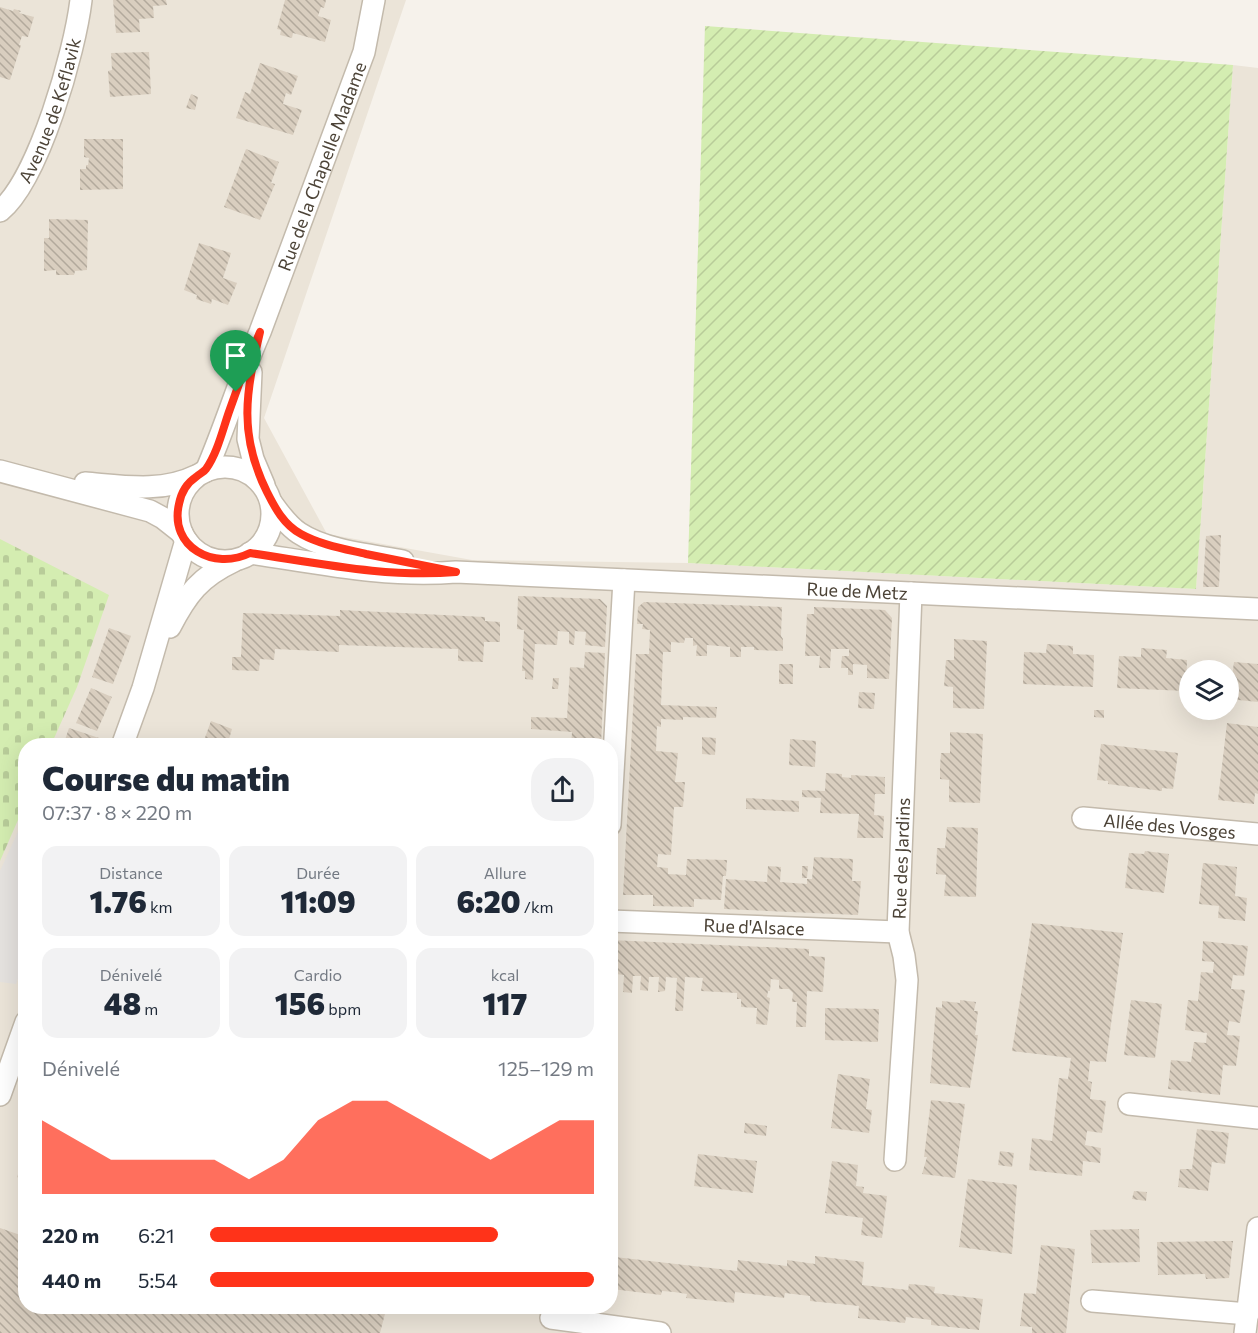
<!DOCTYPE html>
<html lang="fr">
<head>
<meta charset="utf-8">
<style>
  body { margin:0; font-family:Commissioner,sans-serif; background:#f2f2f3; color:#1f2937; height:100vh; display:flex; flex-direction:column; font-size:22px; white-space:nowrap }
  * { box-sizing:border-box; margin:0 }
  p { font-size:20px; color:#747a83 }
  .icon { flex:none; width:33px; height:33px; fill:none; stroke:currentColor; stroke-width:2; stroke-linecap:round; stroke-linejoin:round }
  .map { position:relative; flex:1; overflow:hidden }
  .details { position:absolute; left:18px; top:738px; width:600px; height:576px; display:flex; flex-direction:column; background:#fff; border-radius:24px; box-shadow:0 6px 24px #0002 }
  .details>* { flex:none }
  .tools { position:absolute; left:1179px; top:660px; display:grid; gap:12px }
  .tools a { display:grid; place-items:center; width:60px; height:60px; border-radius:50%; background:#fff; box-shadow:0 6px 24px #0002; font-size:30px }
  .pin { position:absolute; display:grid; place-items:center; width:51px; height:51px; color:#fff; margin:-62px -26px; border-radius:50% 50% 50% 0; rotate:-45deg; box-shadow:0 0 6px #0007 }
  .pin .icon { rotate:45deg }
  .round { display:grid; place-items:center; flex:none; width:63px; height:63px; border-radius:24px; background:#f2f2f3 }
  .headline { display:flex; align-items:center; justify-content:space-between; height:102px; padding:0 24px }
  h1 { font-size:33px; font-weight:800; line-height:45px }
  .stats { display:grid; grid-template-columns:repeat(3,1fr); gap:9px; height:102px; padding:6px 24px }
  .stats div { display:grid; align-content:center; border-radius:15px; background:#f2f2f3; text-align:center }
  .stats b { font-size:30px; font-weight:800 }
  .stats small { font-size:16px; font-weight:400 }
  .stats p { font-size:16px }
  .chart { height:168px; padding:12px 24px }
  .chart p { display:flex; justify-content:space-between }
  .chart svg { width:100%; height:108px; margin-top:6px; fill:#ff3319; opacity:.7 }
  ul { padding:0 24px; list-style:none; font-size:20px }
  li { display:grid; grid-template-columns:96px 72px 1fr; align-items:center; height:45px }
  li i { height:15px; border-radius:8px; background:#ff3319 }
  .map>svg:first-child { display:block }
</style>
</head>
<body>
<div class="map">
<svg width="1258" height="1333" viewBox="0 0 1258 1333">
  <defs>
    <pattern id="cemetery-stones" width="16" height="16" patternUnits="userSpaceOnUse" patternTransform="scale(1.5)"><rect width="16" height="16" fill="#d4edb1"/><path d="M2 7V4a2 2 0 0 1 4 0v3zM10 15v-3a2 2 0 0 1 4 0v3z" fill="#b8cc99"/></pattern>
    <pattern id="garden-furrows" width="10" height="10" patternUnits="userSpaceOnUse" patternTransform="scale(1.5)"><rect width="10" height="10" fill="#d4edb1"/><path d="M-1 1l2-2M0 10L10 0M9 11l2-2" fill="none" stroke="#b8cc99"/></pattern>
    <pattern id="building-back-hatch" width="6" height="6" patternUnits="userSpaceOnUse" patternTransform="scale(1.5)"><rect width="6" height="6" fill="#d9cebf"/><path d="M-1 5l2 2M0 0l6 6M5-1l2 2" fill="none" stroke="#b2a99c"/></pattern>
  </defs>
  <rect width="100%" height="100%" fill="#f6f2eb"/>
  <!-- residential -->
  <path fill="#ebe4d8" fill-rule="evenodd" d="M0 0H406L264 418 327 534 472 560 688 563 1196 589 1233 65 1258 68V1333H0ZM1190 670H1228V710H1190ZM26 746H610V1306H26Z"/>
  <!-- cemetery -->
  <path fill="url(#cemetery-stones)" d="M0 539 109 595 77 687 51 745 26 746 25 804 0 861Z"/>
  <!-- garden -->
  <path fill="url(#garden-furrows)" d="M705 26 1233 65 1196 589 688 563Z"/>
  <!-- parking -->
  <path fill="#e5e2df" d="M21 825 26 828V956L16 984 0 982V871Z"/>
  <!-- building -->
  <path fill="url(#building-back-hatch)" d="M113 0H166L167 5 153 6 154 18 139 19 140 32 116 33Z
    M285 0H326L324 8 321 7 318 16 331 20 325 42 293 33 292 38 280 35 281 30 277 29Z
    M0 7 13 11 14 9 21 11 19 13 34 17 28 37 22 36 19 45H21L10 80 0 77Z
    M149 52 151 94 110 97 108 71 112 70 111 53Z
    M260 63 298 76 291 95 286 93 283 104 302 110 293 135 236 118 245 92 250 94Z
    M191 94 198 97 195 110 186 108Z
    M84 139H123V189L80 190V169H86V165H88L89 158 84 157Z
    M246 149 279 162 271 183 275 184 260 220 224 207Z
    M49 219 88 220 87 270 75 271 74 275H56V270L44 271V238H49Z
    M199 243 231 253 223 278 237 283 228 305 212 299 211 304 196 299 197 295 184 290Z
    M1221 535 1219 587H1203L1206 536Z
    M518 596 600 599 607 606 605 647 585 645 586 632 575 631 574 645 569 644V632L558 631 557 645 535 644 533 680 525 679V671H522L524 630 517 629Z
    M644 602 782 607 781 636 783 639V651L754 650V647H741V657H730V647L707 645V656H696L697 645 693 646V638H685L684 643 671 642V652H663L661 705 717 707 716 718 683 717V720L661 719V727L657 726 656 751 678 753 675 782H685L683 807H674L671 855 658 854 657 867 668 868V874L686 875 687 859 727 860 726 876H723L721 900 694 899V907L653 906V895H623L636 654H649L650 630 642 629 643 624H637L638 607Z
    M814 607 885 610 892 618 889 679 867 678V665L853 664V675H848V668H841L842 656H849V649H831L830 668H819L820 656H805L807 614H814Z
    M340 610 485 617V621L500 622V642H484L483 662 458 661V649L339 645V652L275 649 274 660 260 659 259 671 232 670V657H241L243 613 340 616Z
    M109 628 131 636 113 684 92 677Z
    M954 639 987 641 984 709 953 708V687L944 686 946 660H954Z
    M1047 644 1073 646V654L1094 655 1093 687 1023 684 1024 652 1046 653Z
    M1141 648 1167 650 1166 658 1187 660 1186 691 1117 688 1119 656 1141 657Z
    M585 652 605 653 601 746H571L572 732 531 729V717L567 718 570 667 584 668Z
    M1234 662 1258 664V702L1229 699Z
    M779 664H793V684H779Z
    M553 678H559L558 689H552Z
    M91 688 112 697 97 731 76 723Z
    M859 692 875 693 874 709 858 708Z
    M1094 710H1104V718L1094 717Z
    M211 721 232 729 227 746H202Z
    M1227 723 1258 727V794L1255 793 1254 804 1218 800Z
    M69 728 102 739 99 746H59L61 742 64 743Z
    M950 732 983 734 980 803 949 802V780L940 779V767L941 753H950Z
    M702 737 716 738 715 755 702 754Z
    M390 739 402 740V746H390Z
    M790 739 816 741 815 767 789 765Z
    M1101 744 1178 753 1173 789 1162 788V791L1108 784V781L1097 780Z
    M826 773 842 774V777L851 778V775L885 777V794H875L874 815 884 816 883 838H857L859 814 820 813 821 798 802 797V790L825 791Z
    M746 798 799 801V812L746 809Z
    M947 827 978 828 976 897 944 896 946 875 936 874 937 848H945Z
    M1145 851 1169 854 1164 893 1125 888 1129 853 1144 854Z
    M814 857 853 859 852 881H861L858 915 724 909 726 879 767 882 768 866 781 867 780 882 807 884V879H812Z
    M1203 863 1237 867 1235 896 1247 898 1245 921 1218 918 1219 906 1199 904Z
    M802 866H808L807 878H802Z
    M1032 923 1123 933 1106 1062 1090 1061 1088 1081 1092 1082 1090 1099 1106 1101 1102 1133 1087 1131 1085 1145 1101 1148 1100 1163 1083 1161 1082 1176 1029 1170 1032 1138 1052 1141 1059 1078 1068 1079 1071 1058 1012 1051Z
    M610 940 809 949V956L825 957 823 992 807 991 806 1027H796L797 1002H792L793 993 789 989H779V980L771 979 770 991H768L767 997 770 998 767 1025 756 1024 757 1008 741 1007V999H737V993L701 991 703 978 685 977 683 1011H675L677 978 666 977 665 991 658 992 659 977H649L648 991 640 990 641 976H633L632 993 623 992 624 975 616 974 615 989H610Z
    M1203 941 1248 946 1244 976 1233 975 1231 989 1245 990 1240 1023 1229 1021 1227 1035 1240 1036 1236 1066 1223 1065 1220 1095 1168 1089 1171 1060 1191 1062 1194 1042 1206 1043 1207 1033 1185 1030 1188 1000 1198 1001 1201 972 1213 973 1214 962 1202 961Z
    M960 1000 976 1002 974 1011H978L975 1035H978L970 1088 930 1083 936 1007 942 1008V1001L960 1003Z
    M1131 1000 1162 1004 1155 1058 1124 1055Z
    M825 1008 879 1009 878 1042 825 1040Z
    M838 1074 870 1079 866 1109 872 1110 869 1133 831 1128Z
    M931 1100 965 1104 955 1178 922 1174 927 1157H924Z
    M745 1123 767 1126 766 1136 744 1133Z
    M1197 1129 1229 1133 1225 1164 1212 1162 1208 1191 1178 1187 1180 1169H1192Z
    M1000 1151 1014 1153 1012 1167 998 1165Z
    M698 1154 757 1161 753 1193 694 1186Z
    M25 1155H26V1180L17 1177Z
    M832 1161 858 1165 856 1186 864 1187 863 1193 887 1196 882 1238 861 1235 863 1218 825 1213Z
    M968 1179 1017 1185 1012 1254 959 1247Z
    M1134 1191 1147 1192 1146 1201 1132 1199Z
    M0 1228 26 1237V1306H387L380 1333H0Z
    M1139 1229 1140 1262 1092 1263 1090 1230Z
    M1233 1241 1229 1278 1206 1279 1205 1274 1158 1275 1157 1242Z
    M1041 1245 1075 1249 1066 1333H1032V1327L1020 1326 1024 1293 1036 1294Z
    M815 1256 864 1262 862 1285 908 1290 909 1284 922 1285 935 1287 934 1293 983 1299 979 1330 931 1325V1320L906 1317 905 1323 858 1318 859 1306 810 1301V1296L785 1293 784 1298 735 1292 734 1303 686 1298 687 1294 674 1292 662 1291 661 1295 612 1289 615 1257 737 1271 738 1260 787 1266V1260L815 1264Z"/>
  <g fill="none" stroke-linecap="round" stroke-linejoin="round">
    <defs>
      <g id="minor">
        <path id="s1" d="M0 211C39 179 75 51 81 0"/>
        <path d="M251 372 248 439 253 459 264 485"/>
        <circle cx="225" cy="514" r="47"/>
        <path d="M0 471 150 511 163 518 182 533"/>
        <path id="s2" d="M206 471C226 425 240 377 260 332L364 52 374 0"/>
        <path d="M85 483C122 486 162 493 196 476"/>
        <path d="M271 502C279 513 287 525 299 533 326 551 371 555 403 561"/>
        <path id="s3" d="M250 553C318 563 387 578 456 572L1258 609"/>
        <path d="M170 627C187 594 200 577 234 561"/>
        <path d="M122 746 143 688 186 540"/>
        <path id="s4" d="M1083 818 1258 834"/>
        <path d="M610 825 624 580"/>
        <path id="s5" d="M610 921 898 932"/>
        <path d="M0 1095 26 1022"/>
        <path d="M1129 1104 1258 1118"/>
        <path id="s6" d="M895 1160 907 980 904 956 898 932 911 593"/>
        <path d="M1092 1301 1248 1314"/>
        <path d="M551 1318 660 1333"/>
        <path d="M1245 1333 1258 1228"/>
      </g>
    </defs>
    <!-- minor casing -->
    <use href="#minor" stroke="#c3baac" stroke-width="24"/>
    <!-- minor -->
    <use href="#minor" stroke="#fff" stroke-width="21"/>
  </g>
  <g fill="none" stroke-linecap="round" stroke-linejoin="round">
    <defs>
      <path id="route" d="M260 332C246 392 238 434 267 492 275 508 284 525 301 534 321 545 345 549 366 554 396 560 426 566 456 572 387 578 318 563 250 553 214 571 169 547 179 504 181 493 187 483 196 477 199 474 204 472 206 469 218 452 223 428 230 409 239 383 249 357 260 332Z"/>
    </defs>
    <!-- route casing -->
    <use href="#route" stroke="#fff" stroke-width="12"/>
    <!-- route -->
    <use href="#route" stroke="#ff3319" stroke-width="8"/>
  </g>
  <g text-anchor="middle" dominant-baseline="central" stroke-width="4.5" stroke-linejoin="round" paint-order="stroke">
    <!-- street labels -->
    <g font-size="18" fill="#4c4337" stroke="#fff">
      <text stroke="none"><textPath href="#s1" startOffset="114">Avenue de Keflavik</textPath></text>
      <text stroke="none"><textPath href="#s2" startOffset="326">Rue de la Chapelle Madame</textPath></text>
      <text stroke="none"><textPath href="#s3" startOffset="609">Rue de Metz</textPath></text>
      <text stroke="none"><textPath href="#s4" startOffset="87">Allée des Vosges</textPath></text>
      <text stroke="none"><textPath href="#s6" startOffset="303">Rue des Jardins</textPath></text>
      <text stroke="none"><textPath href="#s5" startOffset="144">Rue d'Alsace</textPath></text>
    </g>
  </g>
</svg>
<div class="tools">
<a><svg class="icon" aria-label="layers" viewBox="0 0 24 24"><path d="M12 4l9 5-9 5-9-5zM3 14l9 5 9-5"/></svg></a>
</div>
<div class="pin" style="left:236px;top:392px;background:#1e9e55"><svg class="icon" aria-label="arrive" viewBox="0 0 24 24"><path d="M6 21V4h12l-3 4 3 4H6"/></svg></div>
<section class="details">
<div class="headline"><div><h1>Course du matin</h1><p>07:37 · 8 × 220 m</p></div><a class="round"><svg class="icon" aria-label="share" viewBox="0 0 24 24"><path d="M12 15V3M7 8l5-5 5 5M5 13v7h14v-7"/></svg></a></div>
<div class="stats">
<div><p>Distance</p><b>1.76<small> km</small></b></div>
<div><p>Durée</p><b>11:09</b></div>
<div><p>Allure</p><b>6:20<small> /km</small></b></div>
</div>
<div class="stats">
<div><p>Dénivelé</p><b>48<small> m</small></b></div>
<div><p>Cardio</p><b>156<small> bpm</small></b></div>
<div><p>kcal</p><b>117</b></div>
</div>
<div class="chart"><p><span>Dénivelé</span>125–129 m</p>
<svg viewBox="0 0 160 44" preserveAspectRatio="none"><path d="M0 44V14L10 22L20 30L30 30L40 30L50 30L60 38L70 30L80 14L90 6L100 6L110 14L120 22L130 30L140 22L150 14L160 14V44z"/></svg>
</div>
<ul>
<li><b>220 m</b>6:21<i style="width:75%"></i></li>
<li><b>440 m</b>5:54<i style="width:100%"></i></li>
</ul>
</section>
</div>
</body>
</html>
